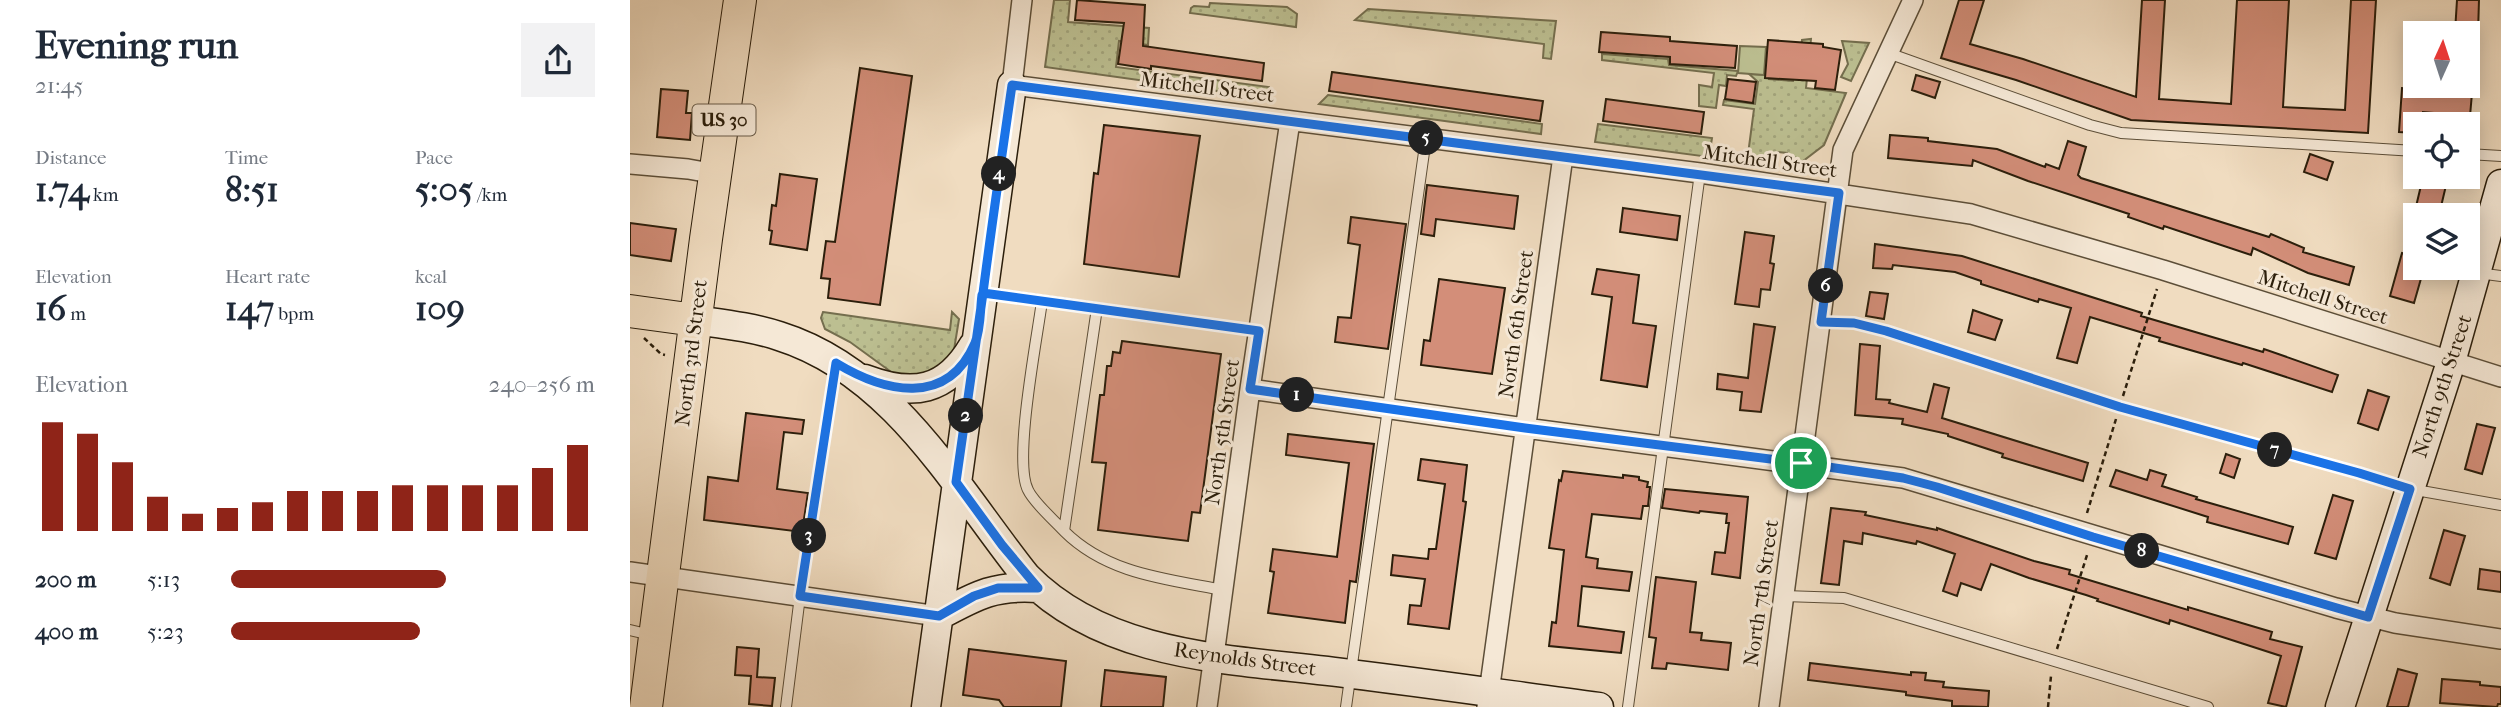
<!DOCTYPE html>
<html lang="en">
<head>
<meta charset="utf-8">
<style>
  body { margin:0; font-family:"IM FELL French Canon",serif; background:#f2f2f3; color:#1f2937; height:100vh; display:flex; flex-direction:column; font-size:26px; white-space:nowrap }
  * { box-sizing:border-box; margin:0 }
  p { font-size:23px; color:#747a83 }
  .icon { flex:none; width:38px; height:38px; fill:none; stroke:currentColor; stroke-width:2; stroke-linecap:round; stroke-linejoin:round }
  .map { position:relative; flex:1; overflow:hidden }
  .sheet { display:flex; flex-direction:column; background:#fff; width:630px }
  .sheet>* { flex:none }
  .needle { width:46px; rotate:3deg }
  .buttons { position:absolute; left:1773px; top:21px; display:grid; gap:14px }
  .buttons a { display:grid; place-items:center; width:77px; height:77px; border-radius:0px; background:#fff; box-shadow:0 4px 18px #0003; font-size:35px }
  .pin { position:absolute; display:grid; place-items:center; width:60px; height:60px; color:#fff; margin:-30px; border:4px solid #fff; border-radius:50%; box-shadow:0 2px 7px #0007 }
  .km { position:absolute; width:35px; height:35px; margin:-18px; border-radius:50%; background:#222; color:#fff; font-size:19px; line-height:35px; text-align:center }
  .round { display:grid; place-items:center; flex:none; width:74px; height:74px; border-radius:0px; background:#f2f2f3 }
  .headline { display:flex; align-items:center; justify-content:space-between; height:119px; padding:0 35px }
  h1 { font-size:38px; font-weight:700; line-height:52px }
  .stats { display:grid; grid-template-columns:repeat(3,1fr); gap:10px; height:119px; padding:7px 35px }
  .stats div { display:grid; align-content:center }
  .stats b { font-size:35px; font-weight:700 }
  .stats small { font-size:19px; font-weight:400 }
  .stats p { font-size:19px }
  .chart { height:196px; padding:14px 35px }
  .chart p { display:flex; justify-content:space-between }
  .chart svg { width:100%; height:126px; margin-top:7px; stroke:#8f2418; stroke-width:6 }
  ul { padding:0 35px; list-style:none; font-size:23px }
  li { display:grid; grid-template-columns:112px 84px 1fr; align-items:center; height:52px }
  li i { height:18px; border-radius:9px; background:#8f2418 }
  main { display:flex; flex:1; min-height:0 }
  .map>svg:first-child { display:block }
</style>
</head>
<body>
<main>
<section class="sheet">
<div class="headline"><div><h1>Evening run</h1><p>21:45</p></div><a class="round"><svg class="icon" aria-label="share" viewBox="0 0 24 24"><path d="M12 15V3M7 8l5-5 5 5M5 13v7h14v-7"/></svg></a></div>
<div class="stats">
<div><p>Distance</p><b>1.74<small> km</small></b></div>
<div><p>Time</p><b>8:51</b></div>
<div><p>Pace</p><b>5:05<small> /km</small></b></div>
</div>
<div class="stats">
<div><p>Elevation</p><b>16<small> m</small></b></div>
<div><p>Heart rate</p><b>147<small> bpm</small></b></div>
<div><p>kcal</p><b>109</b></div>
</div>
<div class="chart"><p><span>Elevation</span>240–256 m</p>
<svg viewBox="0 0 160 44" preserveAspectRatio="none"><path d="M5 44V6M15 44V10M25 44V20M35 44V32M45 44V38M55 44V36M65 44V34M75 44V30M85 44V30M95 44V30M105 44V28M115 44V28M125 44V28M135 44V28M145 44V22M155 44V14"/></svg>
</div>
<ul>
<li><b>200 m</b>5:13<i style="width:59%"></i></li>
<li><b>400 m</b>5:23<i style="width:52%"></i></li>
</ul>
</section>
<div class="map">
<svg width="1871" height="707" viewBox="0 0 1871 707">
  <defs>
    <pattern id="grass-dots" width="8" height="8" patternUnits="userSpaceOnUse" patternTransform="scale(1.75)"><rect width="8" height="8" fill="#bcbf91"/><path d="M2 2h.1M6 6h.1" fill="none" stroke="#a2a47c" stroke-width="1.8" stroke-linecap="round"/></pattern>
  </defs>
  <rect width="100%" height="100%" fill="#f0dcc0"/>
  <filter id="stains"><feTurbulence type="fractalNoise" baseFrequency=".00286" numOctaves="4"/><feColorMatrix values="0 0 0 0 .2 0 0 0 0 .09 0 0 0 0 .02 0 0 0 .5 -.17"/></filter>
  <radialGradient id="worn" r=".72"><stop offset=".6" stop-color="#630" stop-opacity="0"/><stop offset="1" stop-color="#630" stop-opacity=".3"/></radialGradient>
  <!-- grass -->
  <path fill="url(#grass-dots)" stroke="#746e4e" stroke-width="2" d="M424 0H440L438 22 519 28 518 45 489 41 486 67 639 87 638 98 415 67Z
    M580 3 657 7 667 14 666 27 560 13 561 8 564 6 579 7Z
    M738 9 926 21 921 59 913 58 914 44 725 20Z
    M1181 39 1176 88 1216 93 1194 145 1164 168 1156 167 1157 153 1148 152 1147 166 1117 162 1124 109 1093 105 1094 100 1125 104 1128 82 1119 74 1136 75 1140 60 1139 79 1163 81 1165 61H1170L1172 40Z
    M1212 41 1239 43 1221 81 1211 77 1218 64Z
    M972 54 1038 59 1039 65 1108 71 1106 76 1097 75 1096 86 1089 85 1086 108 1069 106V85L1082 87 1084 73 972 60Z
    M698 95 912 124 911 134 689 104Z
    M968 124 1082 138 1079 157 965 142Z
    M193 312 320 330 322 312 329 319 324 350 319 359 295 375 264 374 220 342 195 329 191 318Z"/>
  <!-- garden -->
  <path fill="#bcbf91" stroke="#746e4e" stroke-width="2" d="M1110 46 1136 47 1134 75 1108 73Z"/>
  <!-- building -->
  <path fill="#d38e79" stroke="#2b1e0b" stroke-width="2" d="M447 0 515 5 513 46 634 63 632 81 521 66V69L488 64 494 23 445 20Z
    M1329 0H1354L1340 44 1393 59 1506 97 1512 0H1535L1529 99 1601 104 1607 0H1659L1653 107 1715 110 1721 0H1746L1738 133 1501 120 1386 80 1311 58Z
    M1827 0H1849L1848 33 1825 32Z
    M971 32 1040 37V41L1107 46 1105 68 1040 64V57L969 52Z
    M1138 40 1193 44V47L1211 50 1205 90 1185 88 1186 81 1135 78Z
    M230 68 282 76 250 305 198 298 200 279 191 278 196 241 205 242Z
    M702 72 913 101 910 121 699 91Z
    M1286 75 1310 82 1305 98 1282 90Z
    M1098 79 1126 82 1123 103 1095 99Z
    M1814 86H1837V93H1842L1840 116 1793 112 1792 124H1785V133L1769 132 1772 88 1814 91Z
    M31 89 58 91 56 113H62L60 140 27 137Z
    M976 99 1074 112 1071 134 973 121Z
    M474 125 570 136 549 277 454 264 464 173 468 174Z
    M1260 135 1298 138V141L1367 149 1415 167 1416 164 1429 169 1438 141 1456 147 1448 175 1451 178 1639 237 1641 234 1674 248 1673 252 1724 267 1719 285 1678 273 1623 248 1621 255 1534 226 1533 229 1498 217 1499 214 1398 181 1343 160 1342 166 1258 158Z
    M1680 154 1703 162 1697 180 1674 172Z
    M150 174 187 179 177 250 140 244 142 231 139 230 142 205 146 206Z
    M1793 177H1818L1809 215H1784Z
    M797 185 888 196 884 229 806 219 804 236 791 234Z
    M993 208 1050 216 1047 240 990 232Z
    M721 217 776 224 758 349 705 342 708 317 721 318 730 245 718 243Z
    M0 223 46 229 41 261 0 255Z
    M1115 232 1144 236 1140 263 1144 264 1140 290 1131 289 1129 307 1105 304Z
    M1245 244 1332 256 1512 313 1511 316 1633 352 1634 349 1708 375 1702 392 1613 363 1612 365 1529 341 1530 338 1460 317 1447 363 1427 358 1441 308 1409 299 1408 302 1351 284V281L1325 272 1263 265 1262 269 1243 268Z
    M1772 253 1785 257V268H1794L1784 303 1760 296Z
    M967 269 1009 275 1003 323 1026 326 1017 387 971 380 982 297 962 294Z
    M809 279 875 288 862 374 791 365 794 340 800 341Z
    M1240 292 1258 294 1254 319 1236 316Z
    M1343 310 1372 320 1365 340 1338 332Z
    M1124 324 1145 327 1131 412 1110 410 1112 392 1087 389 1088 374 1118 378Z
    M492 341 591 354 570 513 562 512 558 541 468 530 476 463 462 462 470 395H474L477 366H481L483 352 490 353Z
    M1230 344 1250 346 1246 399 1260 400 1259 403 1297 412 1304 384 1319 388 1312 418 1458 463 1453 481 1372 457 1373 454 1318 436V434L1272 424 1273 419 1225 415Z
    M1738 390 1759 397 1748 430 1728 423Z
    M116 413 174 420 172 434 154 432 147 489 178 493 172 532 74 520 78 477 108 481Z
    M1847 424 1865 428 1852 474 1835 469Z
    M658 434 744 444 726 582 720 581 715 623 638 613 644 572 640 571 643 549 707 557 719 463 656 455Z
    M1596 454 1610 459 1604 478 1590 473Z
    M791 459 837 465 833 501 836 502 819 629 778 624 780 605 791 606 795 579 761 575 763 555 798 559 799 549H806L815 484 788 480Z
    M1486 470 1517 480 1520 470 1536 475 1532 486 1567 497 1566 499 1663 527 1658 544 1577 522 1578 517 1480 486Z
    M933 471 993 478V475L1009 477V480L1018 482 1017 487H1020L1018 506H1013L1011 519 962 514 956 557 968 559 967 568 1002 572 999 591 952 586 948 626 994 632 991 653 919 646 922 622 926 623 934 550 919 548 929 480 931 481Z
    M1035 489 1118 497 1110 578 1082 574 1085 552 1095 553 1099 523H1096L1097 514 1070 511 1069 513 1032 508Z
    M1703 495 1723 501 1706 559 1685 553Z
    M1201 508 1236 512 1235 515 1307 530V528L1404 561 1440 570 1439 574 1558 610V607L1642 632 1640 639 1672 647 1656 707 1638 703 1651 656 1540 620 1539 624 1467 601 1468 599 1456 595 1399 578 1361 564 1351 590 1331 583 1327 596 1313 591 1325 554 1287 541 1286 544 1233 533 1232 544 1214 541 1209 585 1191 583Z
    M1814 530 1835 536 1820 585 1800 578Z
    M1850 569 1871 572V592L1848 589Z
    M1026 577 1066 582 1060 632 1072 633 1071 640 1101 643 1098 670 1037 663 1036 669 1022 668 1026 638 1019 637Z
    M107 647 129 649 127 677 145 678 142 706 119 704 121 676 105 675Z
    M339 649 436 661 431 707H374L369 700 333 695Z
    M1180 663 1281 675V672L1296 673 1295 680 1314 682 1313 687 1359 691 1358 707 1322 706V701L1276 695V692L1178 680Z
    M1768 669 1787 674 1778 707H1757Z
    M475 670 536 677 533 707H471Z
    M1812 679 1850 682V685L1871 687V704H1868L1867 707 1810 703Z"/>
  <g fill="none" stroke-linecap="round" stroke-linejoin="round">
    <defs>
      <path id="lane" d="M1258 53 1460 125 1491 133 1785 151
        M1838 154 1871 156
        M1848 273 1871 276
        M356 293 629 331
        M412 301C407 339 383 461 398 490 404 503 424 520 434 531
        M467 308 434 531C477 574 536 579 593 590
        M1191 322 1224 323 1257 331 1490 407 1729 473 1780 489 1871 505
        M1154 596 1214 598 1578 707
        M0 630 21 635
        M156 707 170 596 205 368
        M716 707 796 138
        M998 707 1070 173"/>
      <path id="street" d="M392 0 382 85 1070 173 1341 214 1533 270 1871 377
        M0 164 58 169 86 174
        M620 389 895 428 1273 478 1706 608 1765 623 1871 639
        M0 572 308 616
        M577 707 620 389 660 121
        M857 707 933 156
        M1139 707 1213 150 1283 0"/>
      <path id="secondary" d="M65 320C93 324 122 327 149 336 264 372 325 487 396 576 479 661 611 659 721 674 803 684 886 696 969 707
        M235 379C283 397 316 392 343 346
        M308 616C347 595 364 585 408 588
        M296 707 382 85
        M1710 707 1821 362 1871 184"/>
      <path id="primary" d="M0 311 65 320
        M16 707 76 239 110 0"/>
    </defs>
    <!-- lane casing -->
    <use href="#lane" stroke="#5c4e38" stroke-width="12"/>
    <!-- street casing -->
    <use href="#street" stroke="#5c4e38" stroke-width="22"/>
    <!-- secondary casing -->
    <use href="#secondary" stroke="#2b1e0b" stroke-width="31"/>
    <!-- primary casing -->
    <use href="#primary" stroke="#2b1e0b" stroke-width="34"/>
    <!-- path -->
    <path stroke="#2b1e0b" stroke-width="2.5" stroke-dasharray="5 3.5" stroke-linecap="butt" d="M14 338 31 354 35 355
      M1493 396 1527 289
      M1457 513 1486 419
      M1427 649 1458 552
      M1418 707 1421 676"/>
    <!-- lane -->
    <use href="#lane" stroke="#f5e8d6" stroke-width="10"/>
    <!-- street -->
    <use href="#street" stroke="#f5e8d6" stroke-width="19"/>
    <!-- secondary -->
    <use href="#secondary" stroke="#f5e8d6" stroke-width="28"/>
    <!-- primary -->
    <use href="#primary" stroke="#f0dcc0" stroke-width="32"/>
  </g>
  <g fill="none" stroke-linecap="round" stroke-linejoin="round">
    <defs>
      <path id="route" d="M1171 463 895 428 620 389 629 331 353 293 326 482 372 545 408 588H368L344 596 309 616 170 596 206 363C254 392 317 408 345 343 351 329 350 309 352 295L353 293C362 223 372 154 382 85L1209 193 1191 322 1224 323 1256 331 1490 407 1729 473 1780 489 1738 617 1463 537 1307 487 1273 478 1171 463"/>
    </defs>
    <!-- route casing -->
    <use href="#route" stroke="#fff" stroke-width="14"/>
    <!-- route -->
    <use href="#route" stroke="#1a73e8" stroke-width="9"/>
  </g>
  <g text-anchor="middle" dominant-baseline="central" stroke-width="6" stroke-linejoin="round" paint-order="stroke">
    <!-- shield labels -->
    <rect fill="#f5e8d6" stroke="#685b48" stroke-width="2" x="62.5" y="104.5" width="63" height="31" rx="5"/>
    <g font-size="19" font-weight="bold" fill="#2b1e0b">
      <text x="94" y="120">US 30</text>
    </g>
    <!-- street labels -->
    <g font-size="21" fill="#2b1e0b" stroke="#f5e8d6">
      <text transform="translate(577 87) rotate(7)">Mitchell Street</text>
      <text transform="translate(1140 161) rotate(8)">Mitchell Street</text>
      <text transform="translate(1693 297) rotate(18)">Mitchell Street</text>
      <text transform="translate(886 324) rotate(-82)">North 6th Street</text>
      <text transform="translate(61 353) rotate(-83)">North 3rd Street</text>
      <text transform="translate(1812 386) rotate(-72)">North 9th Street</text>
      <text transform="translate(592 432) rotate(-82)">North 5th Street</text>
      <text transform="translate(1131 593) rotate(-82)">North 7th Street</text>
      <text transform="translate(615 659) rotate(8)">Reynolds Street</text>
    </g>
  </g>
  <rect width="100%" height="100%" filter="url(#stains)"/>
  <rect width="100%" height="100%" fill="url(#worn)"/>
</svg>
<div class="buttons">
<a><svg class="needle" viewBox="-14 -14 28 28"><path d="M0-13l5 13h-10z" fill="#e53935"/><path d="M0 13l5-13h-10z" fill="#747a83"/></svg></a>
<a><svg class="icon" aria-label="locate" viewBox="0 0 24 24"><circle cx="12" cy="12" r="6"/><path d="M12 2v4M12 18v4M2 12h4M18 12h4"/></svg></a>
<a><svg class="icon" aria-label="layers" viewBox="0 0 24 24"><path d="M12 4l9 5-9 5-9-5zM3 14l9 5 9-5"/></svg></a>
</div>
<div class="pin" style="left:1171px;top:463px;background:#1e9e55"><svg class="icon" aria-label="arrive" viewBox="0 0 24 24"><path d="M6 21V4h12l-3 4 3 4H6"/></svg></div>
<b class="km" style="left:667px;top:395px">1</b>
<b class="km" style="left:336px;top:416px">2</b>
<b class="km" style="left:179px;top:536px">3</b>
<b class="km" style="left:369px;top:174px">4</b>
<b class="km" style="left:796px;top:138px">5</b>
<b class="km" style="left:1196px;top:286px">6</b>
<b class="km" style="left:1645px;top:450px">7</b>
<b class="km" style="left:1512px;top:551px">8</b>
</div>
</main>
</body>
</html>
